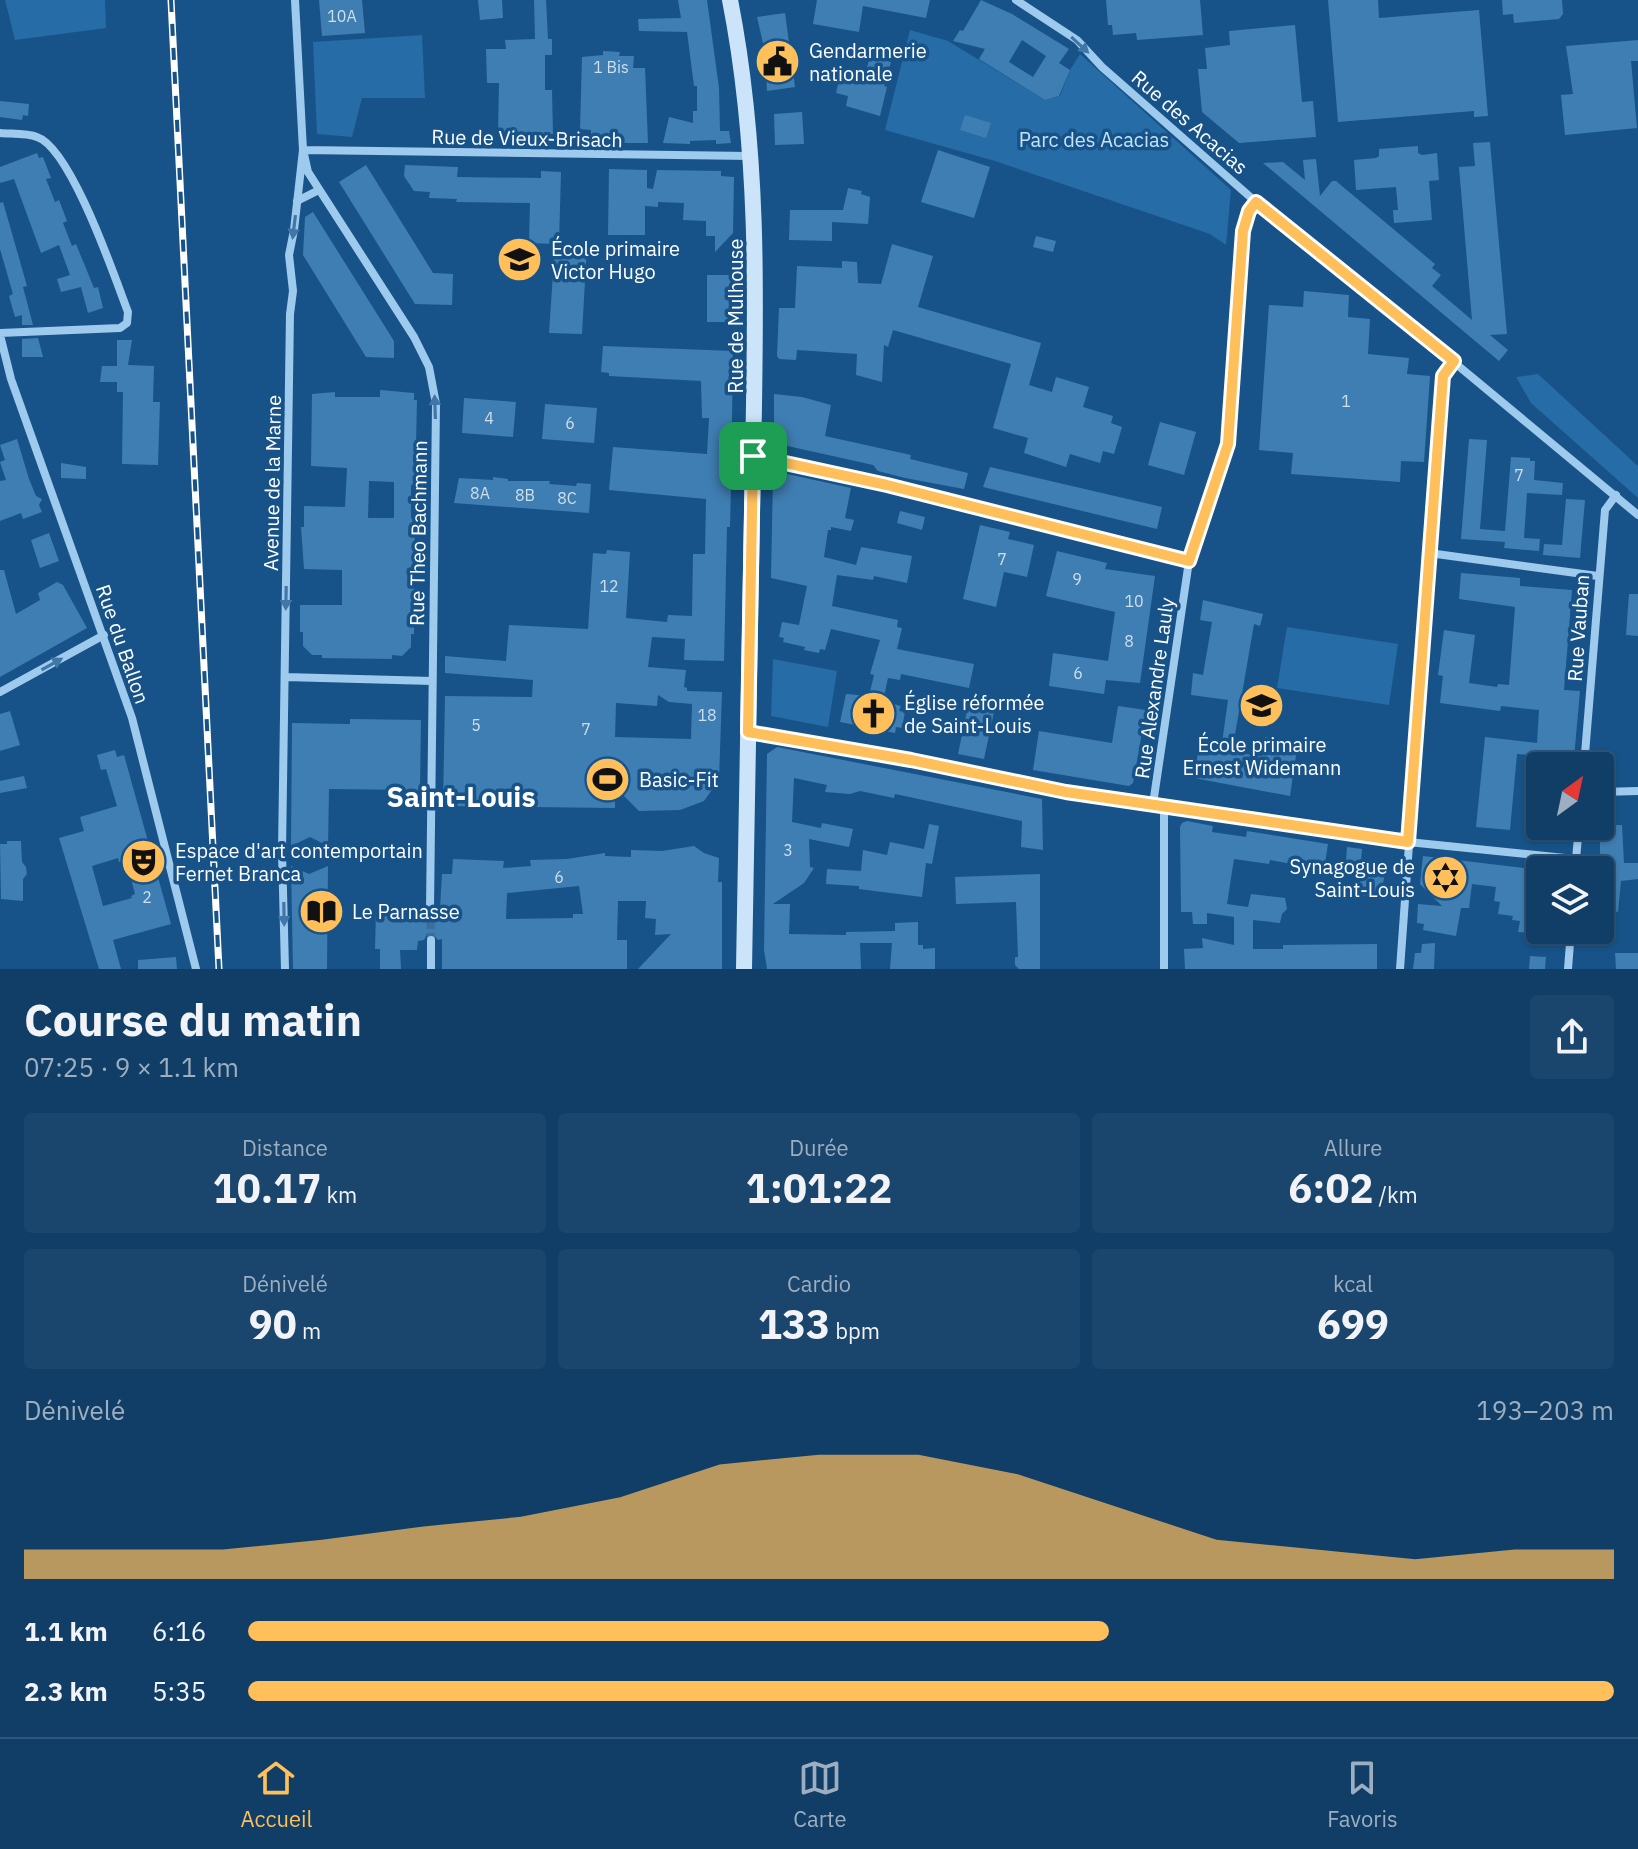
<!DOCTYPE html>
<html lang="fr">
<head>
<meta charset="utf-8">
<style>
  body { margin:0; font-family:"IBM Plex Sans",sans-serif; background:#1a456c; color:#f1f3f6; height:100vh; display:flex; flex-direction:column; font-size:30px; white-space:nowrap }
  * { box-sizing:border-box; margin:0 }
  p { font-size:26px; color:#9caebf }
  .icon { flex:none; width:44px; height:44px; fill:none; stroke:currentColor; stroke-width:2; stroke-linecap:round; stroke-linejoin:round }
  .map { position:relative; height:969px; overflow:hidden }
  .sheet { display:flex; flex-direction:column; background:#113e66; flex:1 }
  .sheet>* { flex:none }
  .needle { width:52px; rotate:33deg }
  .buttons { position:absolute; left:1526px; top:752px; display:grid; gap:16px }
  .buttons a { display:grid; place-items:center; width:88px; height:88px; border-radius:8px; background:#113e66; box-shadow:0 2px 6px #0004,0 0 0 2px #30577a; font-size:40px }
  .pin { position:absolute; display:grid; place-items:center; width:68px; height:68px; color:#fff; margin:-34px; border-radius:16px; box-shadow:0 4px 12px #0006 }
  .round { display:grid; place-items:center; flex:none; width:84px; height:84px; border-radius:8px; background:#1a456c }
  .summary { display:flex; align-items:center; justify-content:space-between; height:136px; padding:0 24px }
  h1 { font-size:44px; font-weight:700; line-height:60px }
  .figures { display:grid; grid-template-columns:repeat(3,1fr); gap:12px; height:136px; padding:8px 24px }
  .figures div { display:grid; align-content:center; border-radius:8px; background:#1a456c; text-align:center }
  .figures b { font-size:40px; font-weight:700 }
  .figures small { font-size:22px; font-weight:400 }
  .figures p { font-size:22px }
  .chart { height:224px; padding:16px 24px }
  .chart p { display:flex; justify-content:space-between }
  .chart svg { width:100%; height:144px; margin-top:8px; fill:#ffbf5b; opacity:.7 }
  ul { padding:0 24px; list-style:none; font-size:26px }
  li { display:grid; grid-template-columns:128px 96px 1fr; align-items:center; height:60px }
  li i { height:20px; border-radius:10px; background:#ffbf5b }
  .dock { display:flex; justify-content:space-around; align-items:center; height:112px; border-top:2px solid #30577a; background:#113e66; font-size:22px; color:#9caebf }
  .dock a { display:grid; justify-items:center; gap:4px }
  .dock .active { color:#ffbf5b }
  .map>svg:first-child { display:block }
</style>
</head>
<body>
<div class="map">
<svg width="1638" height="969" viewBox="0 0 1638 969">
  <rect width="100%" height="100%" fill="#175388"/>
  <!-- green -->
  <path fill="#266ca6" d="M5 0H105L106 28 15 40Z
    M910 30 948 41 1045 100 1060 96 1070 70 1080 54 1231 190 1226 245 1210 234 995 161 885 130Z
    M422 35 425 98H362L352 137 317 134 313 42Z
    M1538 374 1638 466V498L1531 403 1516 377Z
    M1287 627 1398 644 1389 705 1277 688Z
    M773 659 837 671 828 727 771 716Z"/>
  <!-- building -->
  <path fill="#3f7eb2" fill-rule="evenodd" d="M319 0H362L365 33 322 36Z
    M478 0H502L503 18 480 20Z
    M534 0H546L548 39H552V55H545V90H552L553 134 498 133 499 83H487L486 49H506L505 40 535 39Z
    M678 0H707L719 88 720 131H729L731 143 716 144V140L690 141V144L663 143 669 117 693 123V111H697V86H694L687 32 639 31 638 19 681 18Z
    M817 0H930L926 18 863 6 859 32 813 24Z
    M981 0 1012 14 1069 49 1059 63 1070 70 1059 96 1045 100 979 59 985 49 953 41 960 30 963 31ZM1022 40 1046 56 1033 77 1009 62Z
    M1106 0H1200L1203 35 1137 40 1136 33 1113 35 1112 25H1108Z
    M1328 0H1378L1379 18 1479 10 1488 116 1474 117V111L1338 122Z
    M1502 0H1562L1563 14 1559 19 1514 23 1513 14 1503 15Z
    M785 13 795 87 767 91 765 52 757 17Z
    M1295 25 1302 102 1313 101 1316 137 1239 143 1202 112 1198 69H1207L1205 48 1230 45 1229 31Z
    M1638 40V61H1631L1637 128 1565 135 1561 95 1573 94 1566 46Z
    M603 51 620 52 619 56H634L633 68H645L648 143H620V136L591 135V130L580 129 582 57 603 55Z
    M870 56 891 62 884 86 887 87 880 116 846 106 848 96 836 93 841 72 864 79Z
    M0 101 29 104 28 116 23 115 22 120 0 117Z
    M802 112 804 144 775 145 774 114Z
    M965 115 991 123 986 138 960 130Z
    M1490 142 1507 334 1490 335 1508 350 1499 361 1263 163 1283 162 1305 180 1303 160 1316 159 1320 196 1332 181H1336L1435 264 1432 268 1441 275 1432 286 1472 320 1459 167 1475 166 1473 143Z
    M1418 146V153L1422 155 1437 153 1439 180 1429 181 1432 220 1394 223 1393 210H1398L1396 187 1356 190 1354 160 1376 158 1379 156V149Z
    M938 150 990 167 974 218 921 202Z
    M37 153 39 158 43 157 51 178 46 179 55 202 59 200 67 221 63 223 72 246 76 244 94 288 98 287 103 308 88 313 81 287 61 292 57 279 70 275 59 245 41 253 14 179 0 183V167Z
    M366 165 433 273 453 274 452 305 415 304 339 182Z
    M405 165 458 167 457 177 541 178V171L561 172 559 244H556L587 246 582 334 549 333 555 244 529 243 530 203 456 202 457 199 429 198 430 192 414 191 404 176Z
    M609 169 647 170V188L653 189 657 170 721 171V176L734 177 733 233 715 252V236H706V221L683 220 684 203 658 202V207L645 206V235H608Z
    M848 188 862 191 861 194 870 197 868 224 832 222V241L789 240 790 210H843Z
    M3 202 27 286 23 287 33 325H22V315L15 317 9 296 13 294 0 249V203Z
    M313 212 394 341V358L366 357 303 255 305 217Z
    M1036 236 1056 241 1053 252 1033 247Z
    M892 244 933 256 918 307 1041 343 1029 385 1052 392 1056 377 1089 387 1083 407 1113 416 1111 423 1122 427 1114 454 1103 451 1100 463 1070 454 1066 467 1024 453 1028 438 993 428 1011 364 893 330 888 347 884 345 882 382 856 375 857 354 797 350 796 360 779 359 777 356 779 308H795L797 266 842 268V261L857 262 858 283 881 284Z
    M707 275H733V322H707Z
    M1304 291 1349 295 1348 317 1370 319 1368 354 1409 358 1407 374 1430 376 1424 462 1401 461 1400 482 1291 474 1293 453 1259 450 1269 305 1303 307Z
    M38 338 43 357H22V339Z
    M117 340H132L128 365 154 366 153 402H160L158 465 122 464 123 392H117V382H100L102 366H117Z
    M603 346 733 351 731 486 730 527H727L724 661 684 660 685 639 652 637 648 667 686 670 684 687 687 688V691L722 692 719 780 704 801 680 810 639 811 615 787V808L443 806 445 696 532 697 533 680 445 673V656L506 661 509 625 588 629 593 553 606 554 607 550 630 552 626 618 667 622 668 615 692 616 693 554H705L706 499 609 490 613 447 707 454 709 418H702L701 381 609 376V373L601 372ZM658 695 669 702 692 704 691 739 615 737 616 703 657 706Z
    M380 390 414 393V400H417L415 485H411V518H415L414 634H411V647L402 656 392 655V659L322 658V655H312L303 646V632H300V605H342V570L304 569 301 527H304V506L345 507 347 468 311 466 312 394 335 392V397H380ZM369 481 394 482V518H368Z
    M774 394 802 397 831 405 825 436 911 455 910 459 968 473 964 489 905 478 878 471 873 465 774 443Z
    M464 398 516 402 513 437 462 433Z
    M545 404 597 408 594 443 542 439Z
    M1160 422 1196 432 1184 475 1148 465Z
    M17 439 29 479 36 496 42 499 39 505 42 512 23 519 21 513 0 521V481L6 480 0 462 5 460 0 445Z
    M1469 439 1487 440 1480 529 1505 531 1511 457 1530 458V461H1535L1534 480 1563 483 1562 495 1527 493 1524 538 1540 539 1539 551 1504 548 1505 542 1461 539Z
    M61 463 86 467V479L61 478Z
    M990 467 1162 507 1157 529 983 487Z
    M778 472 851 488 845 518 854 520 851 531 831 527V530H828L824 557 856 565 861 547 912 556 907 583 874 576 873 580 837 575 832 606 898 620 897 627 902 628 897 649 974 664 969 688 901 674 900 680 888 678 883 701 901 706 899 711 905 712 902 728 896 727 895 733 840 722 846 694 869 696 874 675 870 674 880 640 831 629 825 650 820 649 819 653 804 650 805 647 783 642 784 638 779 637 782 622 799 625 807 586 771 578 773 475Z
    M493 477 508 479V481H550L549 484 576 486 577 483 591 484 589 513 454 503 459 478 493 480Z
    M1566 499 1585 500 1580 558 1543 555 1544 544 1562 545Z
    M900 511 925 517 922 530 897 523Z
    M980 525 1010 532 1008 539 1034 545 1027 577 1004 572 996 607 963 599Z
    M49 533 59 561 40 568 31 540Z
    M1057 551 1107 563 1105 569 1155 576 1140 683 1106 680 1104 694 1049 686 1053 653 1108 661 1115 612 1046 596Z
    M0 570H4L16 614 40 600 38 593 57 582 63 585 87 628 0 677Z
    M1461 573 1520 578V586L1572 590 1564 690 1580 691 1574 758 1517 754 1510 830 1476 827 1485 737 1537 743 1539 710 1501 706 1500 711 1440 703 1443 676 1438 675 1444 630 1475 635 1469 683 1497 687 1498 684 1509 685 1515 607 1459 599Z
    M1629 594H1638V636L1626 635Z
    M1203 600 1263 614 1260 626 1254 624 1232 752 1262 756 1265 737 1298 742 1290 796 1194 778 1199 746 1221 750 1228 700 1191 695 1193 673 1203 675 1212 622 1200 620Z
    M968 706 994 712 984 759 958 754Z
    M1118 706 1146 710 1133 783 1129 786 1033 770 1039 731 1112 743Z
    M10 711 20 745 0 751V714Z
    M350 719 421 720 420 790 329 789 328 846 310 837 291 846 292 723 350 724Z
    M777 747 1042 799 1043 850 1021 847 1022 821 895 794 894 798 860 791 850 794 825 792 827 785 794 778 792 822 821 828 822 823 853 829 849 847 809 839 810 867 814 868 804 883 773 904H790L789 934 846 935V932L895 931V923L918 922V945H923V949L935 948V969H890L892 943H860L861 969H767L764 950 767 754Z
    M115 750 117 757 124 755 171 924 113 940 121 969H99L59 838 84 831 80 817 117 806 106 769 101 770 97 755ZM118 858 119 862 126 860 135 894 131 896 132 898 103 906 92 866Z
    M24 776 27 788 0 793V781Z
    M1187 821 1213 826 1212 832 1246 837 1247 831 1328 844 1324 870 1270 860 1269 864 1234 859 1227 904 1248 907 1251 894 1285 898 1287 909 1282 914 1280 923 1253 920V949H1283V945L1377 944V969H1185L1184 949 1203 948 1202 938 1234 945V917L1207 913V924H1193L1192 912H1181L1180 827 1182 823Z
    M929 824 939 826 932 864 926 863 922 897 859 889V886L826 884 827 869 861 871 863 850 887 855 890 842 924 849Z
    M1600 825H1622L1624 863H1638V879L1621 881 1618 912 1613 911 1612 926 1600 925V905H1604L1608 860H1600Z
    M7 841H21L22 862 26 867 27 874 23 879V901L1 899 0 844H7Z
    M694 846 704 853 719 858 718 882H722V969H638L671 934 655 935 656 919 645 918 646 901H618L617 940H627V969H442V939L438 940 432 933 427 934 424 940 418 941 417 950H400L401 969H380V949H375L376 909H423L427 915H434L437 909H440L442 874H452L453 859 504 861 503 868 531 866 530 860 567 859 605 853V856L631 857V850L662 851ZM579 886 583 914H573V918L506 919 507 893Z
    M1347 847 1362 849 1361 863 1386 865 1381 897 1357 895 1359 877 1345 876Z
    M1423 856 1540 870V892L1536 891 1531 933 1518 932 1520 921 1512 920 1513 916 1498 914 1500 902 1494 901 1496 887 1472 884 1469 908H1461L1456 936 1423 930 1424 924 1417 923 1418 904 1442 906 1420 884Z
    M291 866 309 874 328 866 327 969H293Z
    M1040 874V969H1019L1015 965V957H1018L1016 902 956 904 955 877Z
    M1435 943 1434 969H1413L1415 953H1421L1422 944Z
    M1615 953H1638V969H1616Z
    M1530 956 1546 957 1545 969H1529Z
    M176 957 177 969H138V960Z"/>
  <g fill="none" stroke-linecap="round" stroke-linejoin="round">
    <!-- minor-tunnel -->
    <path stroke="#3a6d9a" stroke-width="8" stroke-dasharray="8 4" stroke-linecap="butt" d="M430 909 431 940"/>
    <!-- minor -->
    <path stroke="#9ecaee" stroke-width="8" d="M1016 0 1077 40 1102 67 1256 202 1403 320 1638 515
      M0 133C11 134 27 133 37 137 71 148 115 278 128 312L127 323 120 328 0 333
      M303 150 750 156
      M304 154 308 172 414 337 429 367 436 404 430 909
      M297 201 319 190
      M0 335 11 379 132 718 196 969
      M753 456 887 485 1189 561
      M1429 553 1598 576
      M285 677 432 681
      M0 692 104 635
      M749 732 911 760 1066 792 1408 842 1575 859
      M1584 766 1605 510 1616 495
      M1600 792 1638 791
      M1153 804 1189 561 1228 444 1243 231 1246 219 1256 202
      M1164 806V969
      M1575 870 1579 826
      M431 940V969
      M285 969 282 851 290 314 293 291 289 255 294 230 303 150 295 0
      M1400 969 1443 376 1454 361
      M1568 969 1571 930"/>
    <!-- secondary -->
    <path stroke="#cbe4fa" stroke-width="16" d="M730 0C760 152 756 306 753 459 750 629 747 799 744 969"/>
    <defs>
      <path id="rail" d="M171 0 219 969"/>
    </defs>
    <!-- rail casing -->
    <use href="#rail" stroke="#fff" stroke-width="7"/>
    <!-- rail -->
    <use href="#rail" stroke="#175388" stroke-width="4" stroke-dasharray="12" stroke-linecap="butt"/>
  </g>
  <!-- one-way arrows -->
  <defs><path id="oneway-solid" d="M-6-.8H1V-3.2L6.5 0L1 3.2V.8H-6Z" transform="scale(2)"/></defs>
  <g fill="#4077a7">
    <use href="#oneway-solid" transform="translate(1080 45) rotate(43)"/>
    <use href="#oneway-solid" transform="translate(294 227) rotate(97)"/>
    <use href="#oneway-solid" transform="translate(435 407) rotate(-92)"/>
    <use href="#oneway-solid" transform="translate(286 598) rotate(91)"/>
    <use href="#oneway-solid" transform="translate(52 664) rotate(-29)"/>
    <use href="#oneway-solid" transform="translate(284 914) rotate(89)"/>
  </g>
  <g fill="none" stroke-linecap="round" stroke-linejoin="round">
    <defs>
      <path id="route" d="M1256 202 1454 361 1443 376 1408 842 1066 792 911 760 748 732 753 456 887 485 1189 561 1228 444 1243 231 1249 211Z"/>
    </defs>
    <!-- route casing -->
    <use href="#route" stroke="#fff" stroke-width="16"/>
    <!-- route -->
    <use href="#route" stroke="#ffbf5b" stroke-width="10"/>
  </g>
  <!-- icons -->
  <defs>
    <symbol id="civic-disc" viewBox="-11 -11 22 22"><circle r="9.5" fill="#ffbf5b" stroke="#175388"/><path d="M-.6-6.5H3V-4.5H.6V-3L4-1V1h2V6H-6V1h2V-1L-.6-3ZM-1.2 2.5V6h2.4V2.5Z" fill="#111"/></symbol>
    <symbol id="school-disc" viewBox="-11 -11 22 22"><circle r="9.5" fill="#ffbf5b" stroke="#175388"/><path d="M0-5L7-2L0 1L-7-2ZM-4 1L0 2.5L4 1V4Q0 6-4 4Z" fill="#111"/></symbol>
    <symbol id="church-disc" viewBox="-11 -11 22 22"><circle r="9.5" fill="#ffbf5b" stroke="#175388"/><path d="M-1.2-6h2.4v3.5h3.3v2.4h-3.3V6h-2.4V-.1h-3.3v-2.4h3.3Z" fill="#111"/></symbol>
    <symbol id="stadium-disc" viewBox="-11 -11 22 22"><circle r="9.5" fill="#ffbf5b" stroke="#175388"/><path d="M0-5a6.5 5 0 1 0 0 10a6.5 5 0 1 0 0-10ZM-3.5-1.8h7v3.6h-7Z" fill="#111"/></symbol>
    <symbol id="theatre-disc" viewBox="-11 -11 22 22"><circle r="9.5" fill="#ffbf5b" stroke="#175388"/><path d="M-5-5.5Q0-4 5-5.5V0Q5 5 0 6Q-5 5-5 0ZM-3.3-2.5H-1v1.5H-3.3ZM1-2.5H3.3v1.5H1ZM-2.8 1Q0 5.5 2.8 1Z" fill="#111"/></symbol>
    <symbol id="synagogue-disc" viewBox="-11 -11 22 22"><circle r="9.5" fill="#ffbf5b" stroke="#175388"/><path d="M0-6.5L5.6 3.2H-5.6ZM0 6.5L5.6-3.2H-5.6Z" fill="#111"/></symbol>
    <symbol id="library-disc" viewBox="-11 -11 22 22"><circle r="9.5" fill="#ffbf5b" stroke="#175388"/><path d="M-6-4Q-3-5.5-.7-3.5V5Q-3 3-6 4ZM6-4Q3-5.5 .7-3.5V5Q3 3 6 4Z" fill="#111"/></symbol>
  </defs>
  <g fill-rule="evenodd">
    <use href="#civic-disc" x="752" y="36" width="51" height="51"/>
    <use href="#school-disc" x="494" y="234" width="51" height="51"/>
    <use href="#school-disc" x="1236" y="680" width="51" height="51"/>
    <use href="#church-disc" x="848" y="688" width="51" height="51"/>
    <use href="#stadium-disc" x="582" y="754" width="51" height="51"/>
    <use href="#theatre-disc" x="118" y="836" width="51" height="51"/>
    <use href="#synagogue-disc" x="1420" y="852" width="51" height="51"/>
    <use href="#library-disc" x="296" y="886" width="51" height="51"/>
  </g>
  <g text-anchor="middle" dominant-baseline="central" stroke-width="7" stroke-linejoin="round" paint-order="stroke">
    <!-- number labels -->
    <g font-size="16" fill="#cfdfec">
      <text x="342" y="16">10A</text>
      <text x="611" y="67">1 Bis</text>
      <text x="1346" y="401">1</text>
      <text x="489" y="418">4</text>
      <text x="570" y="423">6</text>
      <text x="1519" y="475">7</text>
      <text x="480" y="493">8A</text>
      <text x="525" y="495">8B</text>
      <text x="567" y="498">8C</text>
      <text x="1002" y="559">7</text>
      <text x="1077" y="579">9</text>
      <text x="609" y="586">12</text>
      <text x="1134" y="601">10</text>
      <text x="1129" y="641">8</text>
      <text x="1078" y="673">6</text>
      <text x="707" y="715">18</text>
      <text x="476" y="725">5</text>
      <text x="586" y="729">7</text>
      <text x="788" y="850">3</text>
      <text x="559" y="877">6</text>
      <text x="147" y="897">2</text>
    </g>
    <!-- poi labels -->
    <g font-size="20" fill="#fff" stroke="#175388" text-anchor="start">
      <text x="809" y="50">Gendarmerie<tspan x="809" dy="23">nationale</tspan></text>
      <text x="551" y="248">École primaire<tspan x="551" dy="23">Victor Hugo</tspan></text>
      <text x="904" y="702">Église réformée<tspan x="904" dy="23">de Saint-Louis</tspan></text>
      <text x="1262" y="744" text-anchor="middle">École primaire<tspan x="1262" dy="23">Ernest Widemann</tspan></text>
      <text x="639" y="779">Basic-Fit</text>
      <text x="175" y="850">Espace d'art contemportain<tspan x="175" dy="23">Fernet Branca</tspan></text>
      <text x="1415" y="866" text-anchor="end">Synagogue de<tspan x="1415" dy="23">Saint-Louis</tspan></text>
      <text x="352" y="911">Le Parnasse</text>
    </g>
    <!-- street labels -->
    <g font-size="20" fill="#fff" stroke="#175388">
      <text transform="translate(1190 122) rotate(41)">Rue des Acacias</text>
      <text transform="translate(527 138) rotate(1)">Rue de Vieux-Brisach</text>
      <text transform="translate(735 316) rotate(-90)">Rue de Mulhouse</text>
      <text transform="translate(272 483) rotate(-89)">Avenue de la Marne</text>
      <text transform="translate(418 533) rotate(-89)">Rue Theo Bachmann</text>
      <text transform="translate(1578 628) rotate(-86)">Rue Vauban</text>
      <text transform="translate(123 644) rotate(71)">Rue du Ballon</text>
      <text transform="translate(1154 688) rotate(-82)">Rue Alexandre Lauly</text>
    </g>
    <!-- park labels -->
    <g font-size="20" fill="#c4e2fa" stroke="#175388">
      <text x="1094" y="139">Parc des Acacias</text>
    </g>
    <!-- district labels -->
    <g font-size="28" font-weight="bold" fill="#fff" stroke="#175388">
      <text x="461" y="796">Saint-Louis</text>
    </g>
  </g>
</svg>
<div class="buttons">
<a><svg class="needle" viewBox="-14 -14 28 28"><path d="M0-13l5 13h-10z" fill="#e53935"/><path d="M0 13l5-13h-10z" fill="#9caebf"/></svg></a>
<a><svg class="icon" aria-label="layers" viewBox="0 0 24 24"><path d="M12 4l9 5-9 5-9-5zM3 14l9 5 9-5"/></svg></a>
</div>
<div class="pin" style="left:753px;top:456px;background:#1e9e55"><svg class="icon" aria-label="arrive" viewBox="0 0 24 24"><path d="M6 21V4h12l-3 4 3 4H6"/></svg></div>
</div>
<section class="sheet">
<div class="summary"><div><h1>Course du matin</h1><p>07:25 · 9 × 1.1 km</p></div><a class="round"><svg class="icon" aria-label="share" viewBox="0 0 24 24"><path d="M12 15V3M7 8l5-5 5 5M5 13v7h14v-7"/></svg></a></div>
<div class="figures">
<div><p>Distance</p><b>10.17<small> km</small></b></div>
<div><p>Durée</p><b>1:01:22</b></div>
<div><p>Allure</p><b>6:02<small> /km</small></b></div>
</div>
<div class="figures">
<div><p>Dénivelé</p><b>90<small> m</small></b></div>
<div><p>Cardio</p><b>133<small> bpm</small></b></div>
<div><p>kcal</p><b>699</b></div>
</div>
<div class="chart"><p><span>Dénivelé</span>193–203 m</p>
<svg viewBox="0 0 160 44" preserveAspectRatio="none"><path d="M0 44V35L10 35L20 35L30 32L40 28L50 25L60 19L70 9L80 6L90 6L100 12L110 22L120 32L130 35L140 38L150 35L160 35V44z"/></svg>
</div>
<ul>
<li><b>1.1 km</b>6:16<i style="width:63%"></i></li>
<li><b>2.3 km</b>5:35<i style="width:100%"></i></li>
</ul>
</section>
<nav class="dock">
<a class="active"><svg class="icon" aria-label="home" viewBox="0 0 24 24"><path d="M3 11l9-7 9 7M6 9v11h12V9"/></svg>Accueil</a>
<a><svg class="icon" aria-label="map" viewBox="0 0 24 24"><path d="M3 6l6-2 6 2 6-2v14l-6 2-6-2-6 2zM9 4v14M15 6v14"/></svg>Carte</a>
<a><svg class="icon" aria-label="saved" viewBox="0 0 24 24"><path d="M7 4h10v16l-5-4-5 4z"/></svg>Favoris</a>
</nav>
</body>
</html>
